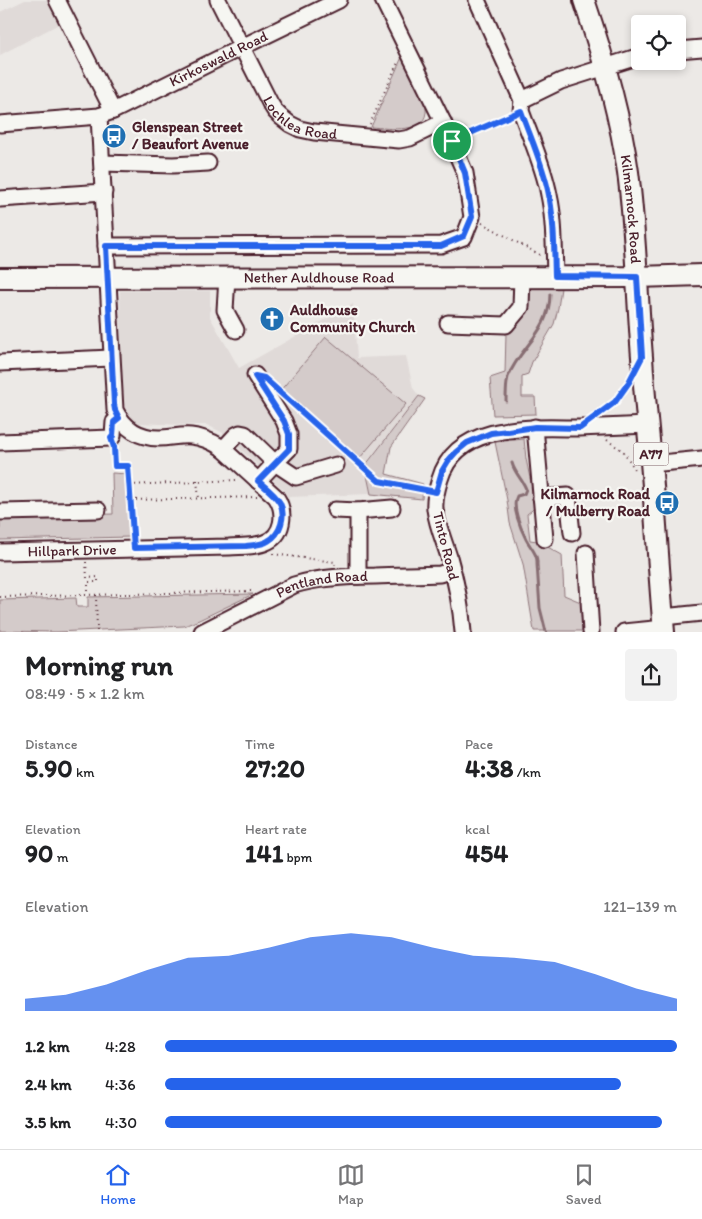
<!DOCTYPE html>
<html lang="en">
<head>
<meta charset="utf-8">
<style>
  body { margin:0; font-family:Itim,sans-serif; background:#f2f2f2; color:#202124; height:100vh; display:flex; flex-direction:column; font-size:19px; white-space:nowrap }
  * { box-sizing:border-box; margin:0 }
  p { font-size:16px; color:#757577 }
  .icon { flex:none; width:28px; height:28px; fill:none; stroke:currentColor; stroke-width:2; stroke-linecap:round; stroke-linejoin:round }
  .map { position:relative; height:632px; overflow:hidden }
  .drawer { display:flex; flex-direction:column; background:#fff; flex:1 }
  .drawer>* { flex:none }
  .controls { position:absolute; left:631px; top:15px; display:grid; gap:10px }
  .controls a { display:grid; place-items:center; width:55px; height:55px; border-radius:5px; background:#fff; box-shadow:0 2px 8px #0003; font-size:25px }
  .pin { position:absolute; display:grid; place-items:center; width:42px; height:42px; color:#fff; margin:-21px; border:2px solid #fff; border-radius:50%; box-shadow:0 1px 5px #0007 }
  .round { display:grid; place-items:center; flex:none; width:52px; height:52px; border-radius:5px; background:#f2f2f2 }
  .summary { display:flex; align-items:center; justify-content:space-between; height:85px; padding:0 25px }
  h1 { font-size:28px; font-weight:800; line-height:38px }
  .stats { display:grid; grid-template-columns:repeat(3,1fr); gap:8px; height:85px; padding:5px 25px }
  .stats div { display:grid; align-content:center }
  .stats b { font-size:25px; font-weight:800 }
  .stats small { font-size:14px; font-weight:400 }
  .stats p { font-size:14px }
  .chart { height:140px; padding:10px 25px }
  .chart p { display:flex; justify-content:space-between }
  .chart svg { width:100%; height:90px; margin-top:5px; fill:#2563eb; opacity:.7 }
  ul { padding:0 25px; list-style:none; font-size:16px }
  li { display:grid; grid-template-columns:80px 60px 1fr; align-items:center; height:38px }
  li i { height:12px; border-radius:6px; background:#2563eb }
  .menu { display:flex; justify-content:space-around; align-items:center; height:70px; border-top:1px solid #e0e0e0; background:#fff; font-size:14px; color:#757577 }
  .menu a { display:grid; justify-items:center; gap:2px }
  .menu .active { color:#2563eb }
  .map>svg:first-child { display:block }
</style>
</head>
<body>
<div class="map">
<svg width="702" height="632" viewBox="0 0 702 632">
  <rect width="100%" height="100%" fill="#ece9e6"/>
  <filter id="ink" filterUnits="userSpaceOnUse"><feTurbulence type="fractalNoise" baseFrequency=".02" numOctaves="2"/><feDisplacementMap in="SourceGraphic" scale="10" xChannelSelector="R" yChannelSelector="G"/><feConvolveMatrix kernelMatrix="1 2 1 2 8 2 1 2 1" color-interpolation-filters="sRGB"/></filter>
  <g filter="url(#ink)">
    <!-- built -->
    <path fill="#e0dad8" d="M25 0H48L61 23 0 55V12Z
      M120 291H210V317L239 368 353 304 357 358 406 356 413 388 419 396 365 465 371 494 288 497 284 490 223 433 207 425H183L139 423 133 420 121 401Z"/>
    <!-- green -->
    <path fill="#d4cbca" stroke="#8f757a" d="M402 57 426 107C429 136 388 128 371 127Z
      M530 288H561L558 308 554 324 532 362 528 374 522 376V397H535L536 414 493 415 490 378 505 373 506 333 524 310Z
      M326 337 406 404 359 459 279 392Z
      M419 396 425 399 391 447 386 474 423 484 422 499 371 494 365 466Z
      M524 439 526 459 536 507 527 514 530 540 537 541 562 555 564 595 583 603 585 631H534L523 564 510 523 507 500 495 442Z
      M112 473 127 474 130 537 0 540V517L113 514Z
      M253 594 199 620 184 626 56 632 0 631V600L76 598 77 607H88V597Z"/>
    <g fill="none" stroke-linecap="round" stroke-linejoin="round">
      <!-- stream -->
      <path stroke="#886e73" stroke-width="3" d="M506 401C506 393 506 385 508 377 520 346 550 332 550 294
        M512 463C515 474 523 480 526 489L524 494 517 496C511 506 521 529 526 539 530 547 538 554 537 564L540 608 546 632"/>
      <defs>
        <g id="minor">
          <path d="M57 0 113 111"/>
          <path id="s1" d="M218 0 270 103 275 111 281 117 290 124 300 129 314 132 399 140 410 138 443 122"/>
          <path d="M477 0 522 100 521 111C531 139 544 167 549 195 555 222 554 250 555 276"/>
          <path d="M678 50 702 48"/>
          <path d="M522 100 561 81 640 56"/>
          <path id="s2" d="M0 124 99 116 113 111 242 47 339 0"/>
          <path d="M102 163 173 165 208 163"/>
          <path d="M0 199 104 192"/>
          <path d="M106 246 441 245 464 237 472 217 465 173 443 122 383 0"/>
          <path d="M227 277 225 310 236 330"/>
          <path d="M448 323 506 325 521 307 522 277"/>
          <path d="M0 363 111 358"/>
          <path d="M255 375 284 421 289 434V449L275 463 296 477 336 465"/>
          <path d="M535 427 545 539"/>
          <path d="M0 442 111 438 113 436 114 422 119 418"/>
          <path d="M223 449 236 435 240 433 245 434 275 463 258 481"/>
          <path d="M651 464 702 459"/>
          <path d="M541 498 568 496 572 533"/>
          <path d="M335 510 358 511 392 508"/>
          <path d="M358 511V576"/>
          <path d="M0 512 98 510"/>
          <path id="s3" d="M0 552 229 547C240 546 253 547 264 543 284 536 286 512 276 497L221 447C211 441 202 437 191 436 180 435 170 438 159 438 139 438 124 428 115 410L99 116"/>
          <path d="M586 553 591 632"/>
          <path d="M663 617 702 613"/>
          <path id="s4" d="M202 632 294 585C320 577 348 576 375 576 397 575 419 575 440 574L452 570"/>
          <path d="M463 632C461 606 456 581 449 557 444 541 437 525 435 509 434 498 437 489 440 479 457 421 533 428 579 428 602 427 625 426 648 425"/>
          <path d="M624 632 664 628"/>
        </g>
        <g id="major">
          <path id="s5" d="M584 0C603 56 620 114 628 172 636 233 637 295 642 357 644 392 648 427 651 462 656 518 659 575 664 632"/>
          <path id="s6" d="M0 278 637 277 702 275"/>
        </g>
      </defs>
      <!-- minor casing -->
      <use href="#minor" stroke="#4a1f2b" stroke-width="19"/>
      <!-- major casing -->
      <use href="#major" stroke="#4a1f2b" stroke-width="24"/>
      <!-- path -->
      <path stroke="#4a1f2b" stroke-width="2" stroke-dasharray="1 4" stroke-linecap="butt" d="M370 124 398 62
        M463 136 509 116
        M482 223 542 256
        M285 396 379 481 424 489
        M599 414 615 402 628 383
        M607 440 624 452 636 471
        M115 450V466H129L133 535
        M197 481 199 498
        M130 485 237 480
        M131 500 257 497
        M273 554 335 562V565
        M86 562 87 578 98 577V582H88V595
        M96 595 97 632
        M0 597 252 591"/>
      <!-- minor -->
      <use href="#minor" stroke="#f6f6f2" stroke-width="15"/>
      <!-- major -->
      <use href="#major" stroke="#f6f6f2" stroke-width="20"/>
    </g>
  </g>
  <g fill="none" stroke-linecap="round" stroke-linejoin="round" filter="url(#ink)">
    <defs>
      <path id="route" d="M521 111C531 139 544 167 549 195 555 222 554 250 555 276L637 277 642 357 629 382 615 402 580 428 535 427 508 431 491 433 467 443 456 452 448 461 442 471 436 492 379 481 264 378 255 376 284 421 289 434V449L258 481C265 487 275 494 280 503 286 515 281 534 268 541 262 545 253 545 246 546L134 548 128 466H115L114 447 111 438 113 436 114 422 119 418 115 410 114 404 106 246H441L464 236 472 217 465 173 452 141Z"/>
    </defs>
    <!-- route casing -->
    <use href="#route" stroke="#fff" stroke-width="10"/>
    <!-- route -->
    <use href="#route" stroke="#2563eb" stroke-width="6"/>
  </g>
  <!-- icons -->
  <defs>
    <symbol id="bus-disc" viewBox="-11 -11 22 22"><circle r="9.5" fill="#1f6fb2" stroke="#f6f6f2"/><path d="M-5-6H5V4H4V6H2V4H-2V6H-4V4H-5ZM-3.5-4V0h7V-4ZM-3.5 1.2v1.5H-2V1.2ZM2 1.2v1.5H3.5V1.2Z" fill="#fff"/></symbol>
    <symbol id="church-disc" viewBox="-11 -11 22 22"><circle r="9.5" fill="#1f6fb2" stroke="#f6f6f2"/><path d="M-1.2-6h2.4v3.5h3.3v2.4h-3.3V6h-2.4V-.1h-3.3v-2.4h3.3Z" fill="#fff"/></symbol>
  </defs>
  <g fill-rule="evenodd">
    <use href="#bus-disc" x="100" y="122" width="28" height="28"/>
    <use href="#church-disc" x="258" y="305" width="28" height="28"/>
    <use href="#bus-disc" x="653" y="489" width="28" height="28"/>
  </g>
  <g text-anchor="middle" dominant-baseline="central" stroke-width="4.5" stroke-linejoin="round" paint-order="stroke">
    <!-- shield labels -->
    <rect fill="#f6f6f2" stroke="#7e6067" stroke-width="1" x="633.5" y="442.5" width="35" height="23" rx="4"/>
    <g font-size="14" font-weight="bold" fill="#4a1f2b">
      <text x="651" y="454">A77</text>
    </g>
    <!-- street labels -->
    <g font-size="15" fill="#4a1f2b" stroke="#f6f6f2">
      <text stroke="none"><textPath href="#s2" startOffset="232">Kirkoswald Road</textPath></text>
      <text stroke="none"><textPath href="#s1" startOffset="151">Lochlea Road</textPath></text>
      <text stroke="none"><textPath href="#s5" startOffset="215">Kilmarnock Road</textPath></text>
      <text stroke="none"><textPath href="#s6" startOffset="319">Nether Auldhouse Road</textPath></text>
      <text transform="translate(446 546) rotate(76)">Tinto Road</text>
      <text stroke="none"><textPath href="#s3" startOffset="72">Hillpark Drive</textPath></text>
      <text stroke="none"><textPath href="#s4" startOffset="131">Pentland Road</textPath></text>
    </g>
    <!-- poi labels -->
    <g font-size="15" font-weight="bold" fill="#4a1f2b" stroke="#f6f6f2" text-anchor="start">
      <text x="132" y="127">Glenspean Street<tspan x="132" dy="17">/ Beaufort Avenue</tspan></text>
      <text x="290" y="310">Auldhouse<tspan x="290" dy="17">Community Church</tspan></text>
      <text x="650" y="494" text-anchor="end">Kilmarnock Road<tspan x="650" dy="17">/ Mulberry Road</tspan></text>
    </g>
  </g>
</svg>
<div class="controls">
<a><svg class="icon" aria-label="locate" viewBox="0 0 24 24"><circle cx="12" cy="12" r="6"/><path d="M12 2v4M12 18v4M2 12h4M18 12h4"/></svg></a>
</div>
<div class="pin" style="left:452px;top:141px;background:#1e9e55"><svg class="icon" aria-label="arrive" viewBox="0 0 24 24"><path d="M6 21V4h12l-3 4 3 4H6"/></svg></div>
</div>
<section class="drawer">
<div class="summary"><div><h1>Morning run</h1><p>08:49 · 5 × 1.2 km</p></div><a class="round"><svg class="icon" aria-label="share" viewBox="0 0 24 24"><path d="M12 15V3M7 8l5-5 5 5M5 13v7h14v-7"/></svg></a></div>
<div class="stats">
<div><p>Distance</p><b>5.90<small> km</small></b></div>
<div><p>Time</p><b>27:20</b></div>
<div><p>Pace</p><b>4:38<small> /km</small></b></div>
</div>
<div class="stats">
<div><p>Elevation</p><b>90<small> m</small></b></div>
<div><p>Heart rate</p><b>141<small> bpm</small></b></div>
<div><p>kcal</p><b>454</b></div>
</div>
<div class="chart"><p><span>Elevation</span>121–139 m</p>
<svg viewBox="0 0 160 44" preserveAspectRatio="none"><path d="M0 44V38L10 36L20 31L30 24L40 18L50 17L60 13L70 8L80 6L90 8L100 13L110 17L120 18L130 20L140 26L150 33L160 38V44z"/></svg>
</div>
<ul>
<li><b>1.2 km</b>4:28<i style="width:100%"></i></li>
<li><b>2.4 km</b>4:36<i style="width:89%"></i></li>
<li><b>3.5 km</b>4:30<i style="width:97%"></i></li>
</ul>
</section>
<nav class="menu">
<a class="active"><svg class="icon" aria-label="home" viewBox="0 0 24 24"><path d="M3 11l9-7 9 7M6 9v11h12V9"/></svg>Home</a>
<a><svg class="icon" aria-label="map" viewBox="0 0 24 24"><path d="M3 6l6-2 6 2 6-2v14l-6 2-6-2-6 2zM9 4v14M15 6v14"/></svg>Map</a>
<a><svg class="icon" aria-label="saved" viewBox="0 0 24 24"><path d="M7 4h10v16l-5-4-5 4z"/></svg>Saved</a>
</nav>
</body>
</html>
